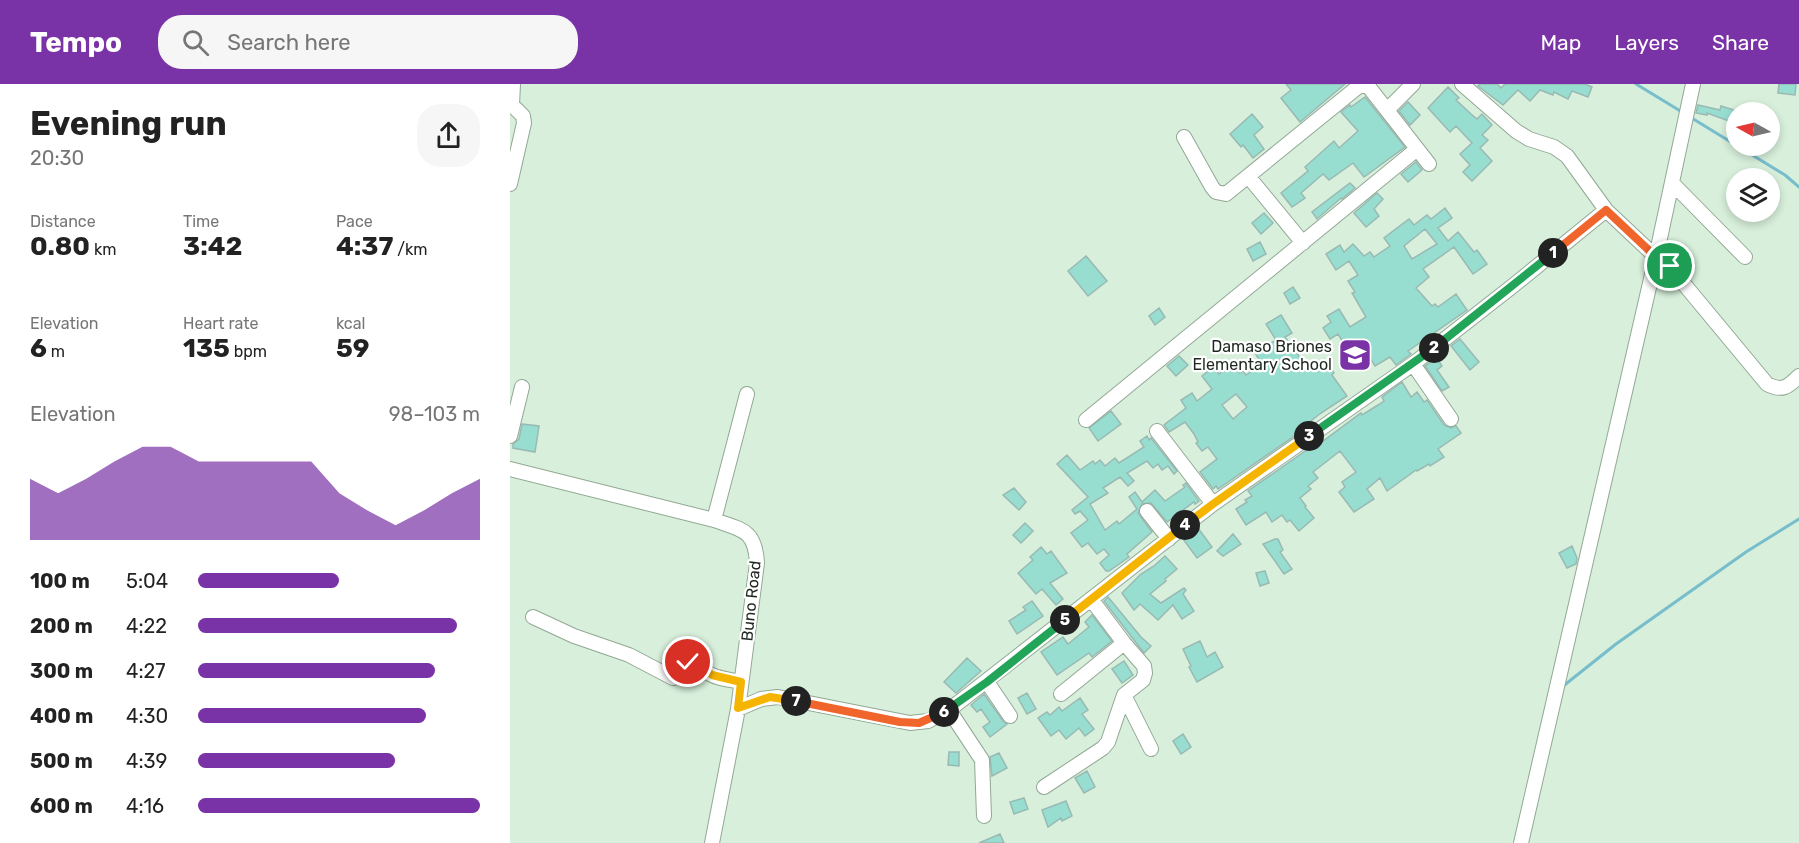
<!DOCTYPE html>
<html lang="en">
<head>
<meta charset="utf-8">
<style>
  body { margin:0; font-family:Rubik,sans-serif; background:#f6f6f6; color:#222; height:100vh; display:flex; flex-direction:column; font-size:22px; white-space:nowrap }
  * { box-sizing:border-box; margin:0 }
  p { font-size:20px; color:#767676 }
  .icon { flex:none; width:33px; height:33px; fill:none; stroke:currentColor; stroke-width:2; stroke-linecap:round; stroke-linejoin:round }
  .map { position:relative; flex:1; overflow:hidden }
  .sheet { display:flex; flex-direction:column; background:#fff; width:510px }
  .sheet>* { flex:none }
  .needle { width:39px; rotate:278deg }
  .tools { position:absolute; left:1216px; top:18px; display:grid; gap:12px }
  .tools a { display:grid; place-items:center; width:54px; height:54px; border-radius:50%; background:#fff; box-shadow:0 3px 9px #0003; font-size:30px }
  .pin { position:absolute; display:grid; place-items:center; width:51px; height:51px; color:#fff; margin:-26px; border:3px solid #fff; border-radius:50%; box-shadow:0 2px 6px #0007 }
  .km { position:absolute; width:30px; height:30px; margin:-15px; border-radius:50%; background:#222; color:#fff; font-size:16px; line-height:30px; text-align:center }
  .round { display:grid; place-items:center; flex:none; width:63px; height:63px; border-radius:24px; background:#f6f6f6 }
  .head { display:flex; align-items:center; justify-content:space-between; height:102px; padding:0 30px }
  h1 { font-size:33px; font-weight:700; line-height:45px }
  .metrics { display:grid; grid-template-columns:repeat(3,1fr); gap:9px; height:102px; padding:6px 30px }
  .metrics div { display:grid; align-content:center }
  .metrics b { font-size:26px; font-weight:700 }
  .metrics small { font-size:16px; font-weight:400 }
  .metrics p { font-size:16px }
  .chart { height:168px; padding:12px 30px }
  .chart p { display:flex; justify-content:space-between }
  .chart svg { width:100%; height:108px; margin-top:6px; fill:#7a33a6; opacity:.7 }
  ul { padding:0 30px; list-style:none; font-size:20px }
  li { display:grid; grid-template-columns:96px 72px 1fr; align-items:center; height:45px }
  li i { height:15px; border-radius:8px; background:#7a33a6 }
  header { display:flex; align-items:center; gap:36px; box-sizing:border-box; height:84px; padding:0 30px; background:#7a33a6; color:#fff }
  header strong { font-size:28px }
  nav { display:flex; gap:33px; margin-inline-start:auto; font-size:21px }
  .search { width:420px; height:54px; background:#f6f6f6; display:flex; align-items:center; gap:15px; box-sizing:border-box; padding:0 21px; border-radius:24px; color:#767676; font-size:22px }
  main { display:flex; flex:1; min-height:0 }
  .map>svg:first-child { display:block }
</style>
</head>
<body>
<header>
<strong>Tempo</strong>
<div class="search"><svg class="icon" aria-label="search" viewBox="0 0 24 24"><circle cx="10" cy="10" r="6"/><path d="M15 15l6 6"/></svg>Search here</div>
<nav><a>Map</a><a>Layers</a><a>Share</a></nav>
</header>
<main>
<section class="sheet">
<div class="head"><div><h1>Evening run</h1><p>20:30</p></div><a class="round"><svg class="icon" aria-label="share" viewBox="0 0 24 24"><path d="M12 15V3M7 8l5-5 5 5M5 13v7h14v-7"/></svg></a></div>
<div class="metrics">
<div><p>Distance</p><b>0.80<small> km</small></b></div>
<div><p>Time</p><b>3:42</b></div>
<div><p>Pace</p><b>4:37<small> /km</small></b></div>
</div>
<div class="metrics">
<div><p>Elevation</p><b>6<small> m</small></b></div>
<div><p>Heart rate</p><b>135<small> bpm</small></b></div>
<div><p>kcal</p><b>59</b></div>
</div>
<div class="chart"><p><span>Elevation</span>98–103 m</p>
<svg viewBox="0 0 160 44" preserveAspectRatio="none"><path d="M0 44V19L10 25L20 19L30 12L40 6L50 6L60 12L70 12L80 12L90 12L100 12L110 25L120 32L130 38L140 32L150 25L160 19V44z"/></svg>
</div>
<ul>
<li><b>100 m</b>5:04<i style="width:50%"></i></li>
<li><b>200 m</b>4:22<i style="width:92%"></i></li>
<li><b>300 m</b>4:27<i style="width:84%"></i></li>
<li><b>400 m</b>4:30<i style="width:81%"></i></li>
<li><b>500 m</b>4:39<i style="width:70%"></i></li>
<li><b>600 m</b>4:16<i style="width:100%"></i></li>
</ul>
</section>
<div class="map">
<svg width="1289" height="759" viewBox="0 0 1289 759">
  <rect width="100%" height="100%" fill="#d7efdb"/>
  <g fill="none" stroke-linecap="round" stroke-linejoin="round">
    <!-- stream -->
    <path stroke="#77bdcc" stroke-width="3" d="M1126 0 1172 28
      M1180 33 1275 91 1289 103
      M1052 603 1106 560 1236 468 1289 435"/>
  </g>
  <!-- building -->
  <path fill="#97ded1" stroke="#99b9b3" stroke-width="1.5" fill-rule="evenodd" d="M776 0H835L790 38 771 14 781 6Z
    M970 0H987L991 4 995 0H1075L1082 3 1078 13 1062 7 1058 15 1044 8 1043 11 1030 6 1020 17 1008 6 993 21 968 2Z
    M1269 0H1286L1285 11 1268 9Z
    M938 3 949 14 946 16 961 30 967 35 972 30 982 41 972 51 978 56 970 64 982 77 962 97 953 88 960 81 950 70 962 59 946 42 940 48 918 24Z
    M855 13 895 63 854 93 843 79 819 96 813 90 791 109 795 114 782 123 771 109 798 87 795 83 824 57 829 64 848 47 831 28 840 21 841 23Z
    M898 18 910 31 900 41 889 27Z
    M1188 21 1210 26 1211 22 1227 27V40L1197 29V31L1186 29Z
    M742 30 753 43 744 51 754 65 743 74 733 61 731 63 720 50Z
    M906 78 912 86 898 98 891 90Z
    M840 99 845 104 832 115 831 114 807 135 802 128Z
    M867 109 873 115 864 125 869 132 856 143 844 129Z
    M935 124 942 134 928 144 938 157 948 148 964 168 967 166 977 180 963 190 944 163 913 185 919 193 906 204 922 222 925 220 928 223 946 210 957 226 898 267 901 270 886 281 880 273 865 282 849 256 836 263 828 250 820 255 813 244 821 238 817 232 829 225 840 243 856 233 842 209 845 208 838 197 848 191 839 177 826 186 816 170 830 161 834 168 843 160 854 172 860 168 864 173 880 162 874 154 899 135 904 141 917 131 921 135ZM915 145 927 160 902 175 894 162Z
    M754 129 763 139 751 150 742 139Z
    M750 158 756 170 743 177 737 165Z
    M576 172 597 197 578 212 558 187Z
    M783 203 790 214 780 220 774 209Z
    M649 224 655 233 645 241 639 232Z
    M771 231 782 249 775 253 799 286 814 275 824 289 822 291 837 312 811 329 792 344 793 346 708 405 706 402 703 405 690 388 707 375 698 363 692 367 686 359 688 358 684 350 675 338 659 348 654 341 676 324 671 316 682 309 687 317 702 305 692 292 703 283 709 290 722 279 730 289 733 287 736 291 752 280 745 269 766 256 756 240ZM726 310 737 323 723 335 712 321Z
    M950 255 969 278 960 286 941 262Z
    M669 272 678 281 666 292 657 282Z
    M927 274 932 282 927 286 939 303 932 307 915 282Z
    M892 298 901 313 907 308 914 318 917 316 934 341 941 344 946 342 951 349 928 365 934 373 920 382 919 380 907 387 906 386 877 407 870 394 857 405 864 415 844 428 829 408 835 403 832 398 846 388 830 367 803 388 808 394 798 402 801 405 790 414 796 422 795 423 804 434 789 447 780 436 777 438 772 431 762 438 756 428 736 441 726 425 737 418 735 416 742 412 738 407 811 356 813 357 851 329 852 331 868 321 874 317 872 313Z
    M601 327 611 340 588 357 579 344Z
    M12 340 29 342 25 368 3 364V360L9 355Z
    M637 352 639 356 641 354 667 387 664 390 658 382 652 386 648 380 643 384 637 377 617 389 624 397 618 402 610 393 593 404 598 409 580 420 595 446 607 437 609 440 627 425 619 413 625 408 632 418 645 406 655 417 675 403 673 401 676 399 689 417 685 420 684 418 657 438 641 419 632 420 628 429 642 448 617 470 619 473 599 487H596L590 479 599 471 594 465 587 470 578 459 572 463 561 449 578 436 570 427 565 430 562 426 578 413 547 380 557 371 570 386 583 377 585 380 590 376 595 382 605 374 609 379 634 363 630 357Z
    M504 404 516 418 509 426 493 411Z
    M515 439 523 447 511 459 503 451Z
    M688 444 702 463 687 474 673 455Z
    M723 450 731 460 713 472 707 467Z
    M765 455H768L773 466 770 468 782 485 774 490 753 460Z
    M1062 462 1067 474 1066 480 1057 484 1049 469Z
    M531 463 537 470 541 467 557 489 540 499 553 515 546 521 532 505 526 510 508 489 523 476 520 473Z
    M655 472 667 485 655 495 656 497 640 510 651 519 674 504 676 506 673 510 684 527 672 535 663 521 648 536 630 520 624 526 612 509 631 490 644 482Z
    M755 487 759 499 750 502 746 489Z
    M598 513 631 553 641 562 634 569 594 517Z
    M522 517 533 532 507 550 499 537 516 526 513 523Z
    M582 531 602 557 582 573 579 569 547 591 531 568 553 553 558 560 579 543 575 538Z
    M690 557 697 573 705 568 713 583 687 598 679 583 681 582 673 565Z
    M457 574 471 587 446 609 434 598Z
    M614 577 623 591 612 599 602 585Z
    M517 609 526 625 517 630 508 614Z
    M474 610 493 637 497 640 480 653 473 643 480 638 471 625 467 628 461 621Z
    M570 614 578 626 572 630 584 645 575 652 569 644 556 655 549 646 541 652 528 634 537 628 540 631 549 623 552 627Z
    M673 650 681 663 671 670 663 657Z
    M439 668H449V682L438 681Z
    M489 669 497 684 482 692 480 673Z
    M577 687 585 703 574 709 565 694Z
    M514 714 518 725 504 730 500 718Z
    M556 717 562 732 552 737 551 734 538 743 532 726Z
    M490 750 494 759H469Z"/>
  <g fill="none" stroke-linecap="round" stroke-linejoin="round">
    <defs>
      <path id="minor" d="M1183 0 1146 173 1159 182 1257 300C1272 308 1278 303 1289 292
        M877 26 903 0
        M674 53 702 103 706 108 716 110 849 2H858L919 80
        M738 92 793 159
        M1162 99 1235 173
        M0 100 14 39 13 32 2 21 3 0
        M903 280 941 335
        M576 336 907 65
        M647 347 703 420
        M0 352 12 303
        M0 385 204 436C232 446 245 445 247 479L228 625 202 759
        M637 427 659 455
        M204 436 237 310
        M23 533 64 552 119 571 163 594 168 592 175 578C191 580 191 586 202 591 210 595 222 596 231 598
        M477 598 500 632
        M551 610 614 559
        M614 611 641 665
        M228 625 251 615 268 613 400 639 418 637 439 626 703 420 903 280 1004 201 1096 126 1057 72 1044 63 1019 55 1006 47 952 0
        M439 626 472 676 474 732
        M534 703 593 664 598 658 614 611 633 596 635 589 634 582 614 559 581 515
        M1011 759 1146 173 1096 126"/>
    </defs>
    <!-- minor casing -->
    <use href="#minor" stroke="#92a895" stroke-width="16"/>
    <!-- minor -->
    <use href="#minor" stroke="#fff" stroke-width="14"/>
  </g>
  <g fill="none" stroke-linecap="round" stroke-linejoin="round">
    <defs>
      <path id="split-1" d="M1043 169 1096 126 1146 173 1160 182"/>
      <path id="split-2" d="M924 264 1043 169"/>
      <path id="split-3" d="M799 352 924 264"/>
      <path id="split-4" d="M675 441 703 420 799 352"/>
      <path id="split-5" d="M555 536 675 441"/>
      <path id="split-6" d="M434 628 477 598 555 536"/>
      <path id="split-7" d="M286 617 390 638 409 639 434 628"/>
      <path id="split-8" d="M178 578 192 583 202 591 231 598 228 624 260 613 286 617"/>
    </defs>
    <!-- split-1 casing -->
    <use href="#split-1" stroke="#fff" stroke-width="12"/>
    <!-- split-2 casing -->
    <use href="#split-2" stroke="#fff" stroke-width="12"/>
    <!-- split-3 casing -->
    <use href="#split-3" stroke="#fff" stroke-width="12"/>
    <!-- split-4 casing -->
    <use href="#split-4" stroke="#fff" stroke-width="12"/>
    <!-- split-5 casing -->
    <use href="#split-5" stroke="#fff" stroke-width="12"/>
    <!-- split-6 casing -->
    <use href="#split-6" stroke="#fff" stroke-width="12"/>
    <!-- split-7 casing -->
    <use href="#split-7" stroke="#fff" stroke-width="12"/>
    <!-- split-8 casing -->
    <use href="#split-8" stroke="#fff" stroke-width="12"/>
    <!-- split-1 -->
    <use href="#split-1" stroke="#f0652b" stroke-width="8"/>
    <!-- split-2 -->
    <use href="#split-2" stroke="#22a559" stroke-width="8"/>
    <!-- split-3 -->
    <use href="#split-3" stroke="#22a559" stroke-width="8"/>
    <!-- split-4 -->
    <use href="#split-4" stroke="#f5b400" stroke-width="8"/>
    <!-- split-5 -->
    <use href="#split-5" stroke="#f5b400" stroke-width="8"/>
    <!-- split-6 -->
    <use href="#split-6" stroke="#22a559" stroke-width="8"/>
    <!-- split-7 -->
    <use href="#split-7" stroke="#f0652b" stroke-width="8"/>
    <!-- split-8 -->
    <use href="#split-8" stroke="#f5b400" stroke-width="8"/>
  </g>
  <!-- icons -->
  <defs>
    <symbol id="school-square" viewBox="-11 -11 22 22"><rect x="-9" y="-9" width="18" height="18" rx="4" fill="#7a33a6" stroke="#fff"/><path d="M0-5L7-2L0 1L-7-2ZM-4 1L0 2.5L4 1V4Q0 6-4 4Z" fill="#fff"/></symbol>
  </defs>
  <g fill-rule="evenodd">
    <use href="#school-square" x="826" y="252" width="38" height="38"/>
  </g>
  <g text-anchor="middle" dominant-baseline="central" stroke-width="4.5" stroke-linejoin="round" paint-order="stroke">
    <!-- poi labels -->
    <g font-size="16" fill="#1e2720" stroke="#fff" text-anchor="end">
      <text x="822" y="262">Damaso Briones<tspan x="822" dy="18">Elementary School</tspan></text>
    </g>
    <!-- street labels -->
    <g font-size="16" fill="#1e2720" stroke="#fff">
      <text transform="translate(241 517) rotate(-84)">Buno Road</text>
    </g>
  </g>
</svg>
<div class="tools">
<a><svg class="needle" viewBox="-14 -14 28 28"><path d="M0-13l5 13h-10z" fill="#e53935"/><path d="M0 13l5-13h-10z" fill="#767676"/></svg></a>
<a><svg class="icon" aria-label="layers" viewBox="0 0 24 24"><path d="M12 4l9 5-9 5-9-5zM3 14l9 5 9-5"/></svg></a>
</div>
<div class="pin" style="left:1160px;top:182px;background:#1e9e55"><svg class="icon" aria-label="arrive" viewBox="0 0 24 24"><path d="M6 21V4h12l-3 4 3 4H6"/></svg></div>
<div class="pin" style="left:178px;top:578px;background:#d93025"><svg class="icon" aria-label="check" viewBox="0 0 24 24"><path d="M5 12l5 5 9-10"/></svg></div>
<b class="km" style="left:1043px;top:169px">1</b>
<b class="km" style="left:924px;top:264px">2</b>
<b class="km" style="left:799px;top:352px">3</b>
<b class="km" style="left:675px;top:441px">4</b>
<b class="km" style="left:555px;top:536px">5</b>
<b class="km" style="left:434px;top:628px">6</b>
<b class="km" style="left:286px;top:617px">7</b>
</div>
</main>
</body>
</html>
